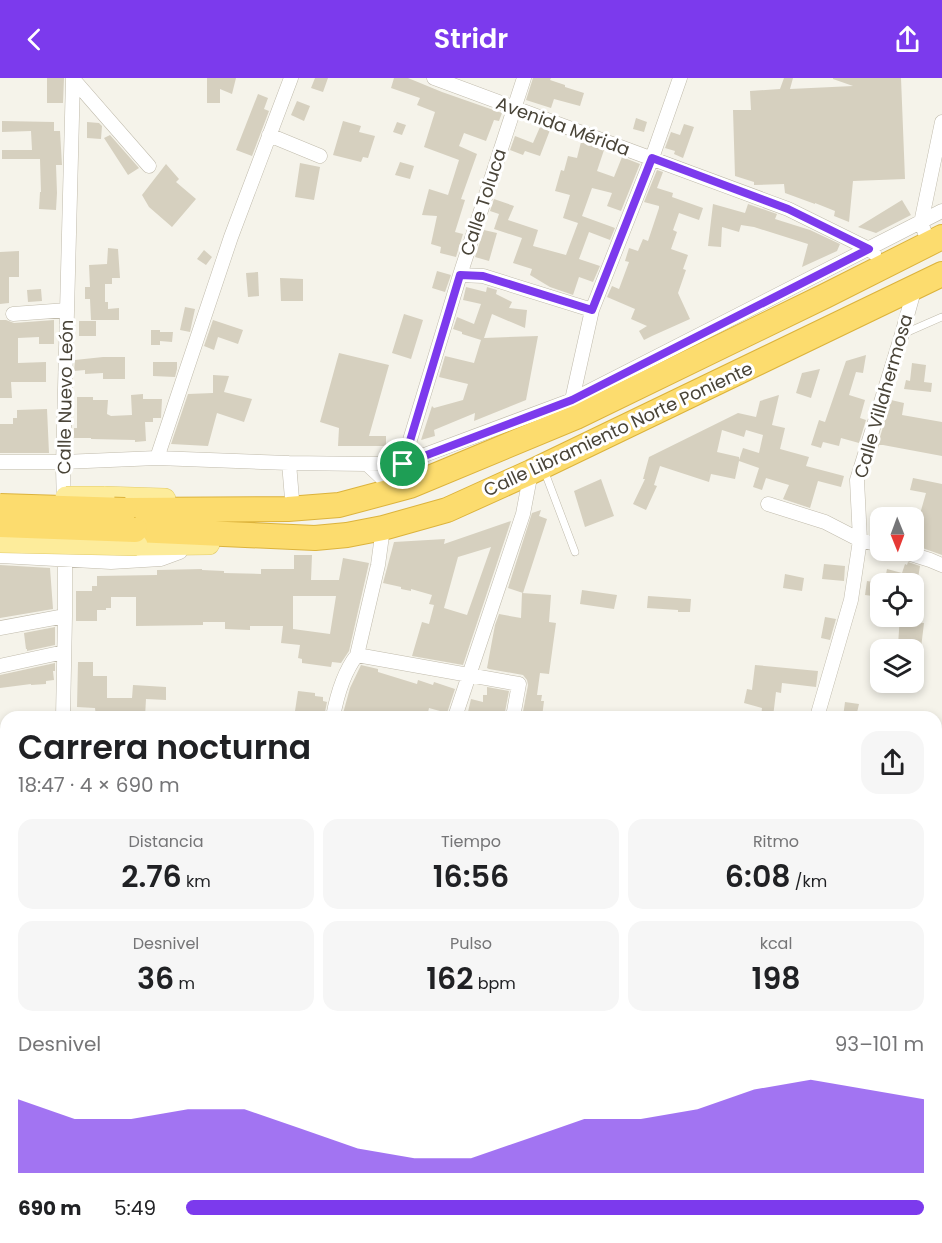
<!DOCTYPE html>
<html lang="es">
<head>
<meta charset="utf-8">
<style>
  body { margin:0; font-family:Poppins,sans-serif; background:#f6f6f6; color:#202124; height:100vh; display:flex; flex-direction:column; font-size:22px; white-space:nowrap }
  * { box-sizing:border-box; margin:0 }
  p { font-size:20px; color:#757577 }
  .icon { flex:none; width:33px; height:33px; fill:none; stroke:currentColor; stroke-width:2; stroke-linecap:round; stroke-linejoin:round }
  .map { position:relative; flex:1; overflow:hidden }
  .drawer { position:absolute; left:0px; top:633px; width:942px; height:532px; display:flex; flex-direction:column; background:#fff; border-radius:18px 18px 0 0; box-shadow:0 3px 9px #0003 }
  .drawer>* { flex:none }
  .needle { width:39px; rotate:179deg }
  .controls { position:absolute; left:870px; top:429px; display:grid; gap:12px }
  .controls a { display:grid; place-items:center; width:54px; height:54px; border-radius:12px; background:#fff; box-shadow:0 3px 9px #0003; font-size:30px }
  .pin { position:absolute; display:grid; place-items:center; width:51px; height:51px; color:#fff; margin:-26px; border:3px solid #fff; border-radius:50%; box-shadow:0 2px 6px #0007 }
  .round { display:grid; place-items:center; flex:none; width:63px; height:63px; border-radius:18px; background:#f6f6f6 }
  .headline { display:flex; align-items:center; justify-content:space-between; height:102px; padding:0 18px }
  h1 { font-size:33px; font-weight:600; line-height:45px }
  .metrics { display:grid; grid-template-columns:repeat(3,1fr); gap:9px; height:102px; padding:6px 18px }
  .metrics div { display:grid; align-content:center; border-radius:15px; background:#f6f6f6; text-align:center }
  .metrics b { font-size:30px; font-weight:600 }
  .metrics small { font-size:16px; font-weight:400 }
  .metrics p { font-size:16px }
  .chart { height:168px; padding:12px 18px }
  .chart p { display:flex; justify-content:space-between }
  .chart svg { width:100%; height:108px; margin-top:6px; fill:#7c3aed; opacity:.7 }
  ul { padding:0 18px; list-style:none; font-size:20px }
  li { display:grid; grid-template-columns:96px 72px 1fr; align-items:center; height:45px }
  li i { height:15px; border-radius:8px; background:#7c3aed }
  header { display:flex; justify-content:space-between; align-items:center; height:78px; padding:0 18px; background:#7c3aed; color:#fff; font-size:27px; font-weight:600 }
  .map>svg:first-child { display:block }
</style>
</head>
<body>
<header><svg class="icon" aria-label="back" viewBox="0 0 24 24"><path d="M15 5l-7 7 7 7"/></svg>Stridr<svg class="icon" aria-label="share" viewBox="0 0 24 24"><path d="M12 15V3M7 8l5-5 5 5M5 13v7h14v-7"/></svg></header>
<div class="map">
<svg width="942" height="1165" viewBox="0 0 942 1165">
  <rect width="100%" height="100%" fill="#f5f3ea"/>
  <!-- building -->
  <path fill="#d6d0bf" fill-rule="evenodd" d="M47 0H64L63 25H47Z
    M207 0H236L232 16 220 11V25H207Z
    M315 0H328L323 14 311 10Z
    M394 0H408L442 14 502 35 499 43 494 42 486 63 464 55 459 68 477 76 461 121 465 122 455 154 463 156 456 179 440 175 441 169 431 166 437 138 422 137 429 111 448 117 459 82 424 69 435 34 417 27 420 20 391 10Z
    M533 0H551L550 2 565 7V9L584 15 580 28 554 21 551 30 526 22Z
    M784 0H793L790 11 853 8 833 1V0H901L905 101 853 103 849 144 834 138 835 133 815 125V126L785 115 784 106 754 107V104L735 98 733 32H751L750 13 780 11Z
    M258 16 268 20 264 31 269 33 252 78 236 72Z
    M297 23 310 28 304 43 291 37Z
    M636 40 647 44 644 54 633 51Z
    M2 43 54 44V53H60L62 87H56L57 115 56 132 39 131 40 114H41L40 81H2V72H32L31 53 2 54Z
    M343 43 361 48 359 54 375 58 368 80 363 79 361 84 333 77Z
    M87 44 99 45 102 48 101 61 87 60Z
    M397 44 406 47 402 57 393 54Z
    M684 46 694 49 683 80 674 76 675 73 665 70 671 54 680 57Z
    M540 49 550 52 540 78 525 73 523 77 510 72 515 58 533 65Z
    M110 57 139 90 128 97 104 60Z
    M581 64 604 72 597 93 614 99 622 79 640 86 621 133 607 128 612 115 592 110 582 138 615 150 610 162 589 154 579 181 600 188 593 204 579 199 573 217 550 209 530 197 532 191 513 185 522 160 494 151 499 136 490 133 494 121 514 128 508 142 538 152 533 168 566 177 578 145 563 140 570 117 555 113 561 92 564 93 568 78 577 80Z
    M400 84 414 88 410 101 395 97Z
    M300 85 320 89 314 122 295 119Z
    M166 86 179 101 176 104 196 121 172 149 149 129 142 117Z
    M657 92 663 94 657 110 673 115 672 119 703 130 699 142 679 135 673 152 677 154 671 171 688 177 683 191 686 192 678 215 690 241 652 258 644 262 639 253 647 248 631 241 635 231 607 219 612 208 619 211 629 184 625 183 629 170 638 173 643 161 648 163 659 130V128L644 124Z
    M902 122 911 137 876 155 858 149Z
    M713 126 745 135 748 126 777 136 775 141 810 152 840 166 837 173 802 189 808 166 754 149 741 147 739 154 722 149 721 169 708 168Z
    M484 152 497 155 489 183 475 179Z
    M108 170 118 171 120 200H112V206H105V224H108V231L119 230V242H91L90 221H85V209H90L89 187 107 186Z
    M204 172 212 179 206 187 197 181Z
    M19 173V199H9V225L0 226V174Z
    M437 193 451 197 445 214 432 210Z
    M258 194 259 218 248 219 246 195Z
    M280 200 303 201V223H281Z
    M466 209 486 214 487 209 497 212 496 216 512 224 509 230 527 232 525 250 492 236 484 260 538 258 526 322 474 343 475 335 434 352 435 358 421 362 432 328 434 330 463 322 468 306 439 299 445 278 474 285 481 262 462 256V254L453 251 457 239 474 246 481 226 463 222Z
    M41 211 42 223 28 224 27 212Z
    M185 229 195 231 190 254 180 252Z
    M404 236 423 242 411 281 392 275Z
    M0 242H6L14 245 54 242V266H39V259L18 260V285L46 284V304H11L12 320H0Z
    M213 242 243 252 238 266 218 259 214 272 204 268Z
    M79 243H96V258H79Z
    M151 252H160V254H173L172 264 160 263V267H151Z
    M339 275 389 287 369 358H386V368H338L339 350 320 344Z
    M866 277 863 295 856 294 849 317 865 322 860 340 866 342 859 365 841 360 839 368 823 364 821 370 811 367 819 342 825 344 846 283Z
    M103 279H125V301H103V295L85 296V292L74 293 75 282Z
    M153 284H177V291L175 299 153 298Z
    M912 285 926 287 924 304 932 305 931 314 904 311 906 302 910 303Z
    M820 291 811 320 796 315 802 295Z
    M213 297 229 298 224 314 252 321 244 344 217 335 208 368 171 366 188 316 213 315Z
    M143 316V321H162L161 340H153V344H145L146 363 135 364V362L91 361V360H74V350H77V319H93V322H108L107 336 111 338 132 337 131 317Z
    M779 317 772 347 785 350 780 371 809 379 806 388 844 398 841 409 818 403 810 430 783 421 789 407 766 400 762 412 753 409 759 390 739 383 735 401 711 396 709 404 660 388 654 407 657 408 646 432 633 426 645 401H643L649 379 738 335 756 339 760 323ZM722 352 744 359 746 352 763 357 759 375 743 370 739 382V379L717 374Z
    M891 322 904 325 902 337 942 344V378L883 367H879L878 370 877 369Z
    M47 331 49 375H0V346H13V340H17V332Z
    M913 400 942 406V477L914 467V457L926 415 910 412Z
    M601 401 614 438 585 449 574 413Z
    M541 432 539 438 547 441 523 515 508 510 532 435Z
    M511 443 463 587 412 578 422 544 429 546 434 527 429 526 432 517 411 511V513L401 511V509L383 505 394 464 445 461 444 466ZM491 469 467 537 444 530 458 479Z
    M294 477H312L311 502H339L343 480 369 485 349 573 341 585 332 584 331 589 302 585V581L298 580 300 567 281 565 283 548H250V552L225 551V544H203V547L136 548V519H111V530H106V532H97V543H76V513H92V508H97V498L157 497V492L202 491V492L224 493V495L261 496V491H294ZM293 518H336L330 556 293 551Z
    M908 484 920 488 917 506H884L887 491 902 495 905 486 907 487Z
    M824 486 845 488 844 503 822 501Z
    M0 487 50 490 53 531 0 540Z
    M785 496 804 500 802 513 783 510Z
    M867 503 880 505V519L865 517Z
    M582 512 617 517 614 531 580 526Z
    M522 515 551 517 549 544 556 545 549 596 540 595 537 617H542L541 623H544L542 639H522L528 607 527 602 523 597 489 591 487 590 495 547 499 536 521 540Z
    M648 518 691 521 690 534H678V532L647 530Z
    M900 538H913V544L924 545 921 570 898 567Z
    M825 539 836 541 830 562 821 560Z
    M55 549V567L27 573V571H26L24 555Z
    M78 584H93V598H107V620H132L133 607 166 609V622L146 621 145 639H96L95 630 77 629Z
    M55 585V593H53L54 602 46 603V606L31 607V606L0 610V597Z
    M361 587 378 591V594L417 606 418 602 433 607 434 604 455 611 447 635 429 630 427 639H342L350 610Z
    M755 587 818 593 816 609 782 605 781 615 776 614 773 639H761L762 630 744 625 747 611 752 612Z
    M487 609 509 613 504 639 467 638 471 621 483 624V617H487Z
    M298 613 315 615V618L323 619V623L327 624 324 639H298V633H295Z
    M845 624 859 626 856 639H843Z"/>
  <g fill="none" stroke-linecap="round" stroke-linejoin="round">
    <defs>
      <path id="lane" d="M903 256 942 239
        M544 392 575 474"/>
      <path id="street" d="M434 0 788 131 869 171 874 175
        M73 1 149 88
        M269 57 320 78
        M929 165 921 145 942 44
        M460 197 483 198 592 232
        M13 236 67 232
        M574 327 572 322 592 232 652 80 680 0
        M157 380 231 159 291 0
        M0 384H63L157 380 289 385 367 386 403 385 572 322 942 133
        M289 385 292 421
        M403 385 460 197 524 0
        M367 386 395 412
        M768 426 825 444 860 462 880 467
        M64 427 63 389 73 0
        M898 472 930 482 942 487
        M0 478 111 484 161 481 180 474 183 466
        M0 550 65 538
        M357 577 519 606 513 639
        M0 588 64 574
        M63 639 65 538V458
        M333 639C337 617 343 595 357 577L378 487 383 450
        M455 639 523 436 531 394
        M817 639 851 522 860 462 857 402 902 256 915 209
        M936 711H942
        M0 842H6
        M936 846 941 853
        M936 940 942 941
        M0 941 6 942
        M936 1028 942 1029
        M0 1029 6 1016
        M107 1160 113 1165
        M207 1160 212 1165
        M452 1160 462 1165
        M239 1165 240 1160
        M557 1165 558 1160
        M664 1165 665 1160"/>
      <path id="primary" d="M104 419 165 421
        M137 467 209 466"/>
      <path id="highway" d="M125 432 288 431 339 427 410 408 576 339 825 218 942 159
        M135 452 315 460 347 457 383 450 447 432 531 394 942 196"/>
    </defs>
    <!-- lane casing -->
    <use href="#lane" stroke="#c0bbac" stroke-width="8"/>
    <!-- street casing -->
    <use href="#street" stroke="#c0bbac" stroke-width="15"/>
    <!-- primary casing -->
    <use href="#primary" stroke="#e3cc6a" stroke-width="22"/>
    <!-- highway casing -->
    <use href="#highway" stroke="#dcb33c" stroke-width="26"/>
    <!-- lane -->
    <use href="#lane" stroke="#fff" stroke-width="7"/>
    <!-- street -->
    <use href="#street" stroke="#fff" stroke-width="14"/>
    <!-- primary -->
    <use href="#primary" stroke="#fdec9b" stroke-width="21"/>
    <!-- highway -->
    <use href="#highway" stroke="#fcdc6e" stroke-width="24"/>
    <defs>
      <path id="primary-bridge" d="M66 419H104
        M0 464 137 467"/>
      <path id="highway-bridge" d="M0 428 125 432
        M0 447 135 452"/>
    </defs>
    <!-- primary-bridge casing -->
    <use href="#primary-bridge" stroke="#e3cc6a" stroke-width="22" stroke-linecap="butt"/>
    <!-- highway-bridge casing -->
    <use href="#highway-bridge" stroke="#dcb33c" stroke-width="26" stroke-linecap="butt"/>
    <!-- primary-bridge -->
    <use href="#primary-bridge" stroke="#fdec9b" stroke-width="21"/>
    <!-- highway-bridge -->
    <use href="#highway-bridge" stroke="#fcdc6e" stroke-width="24"/>
  </g>
  <g fill="none" stroke-linecap="round" stroke-linejoin="round">
    <defs>
      <path id="route" d="M652 80 788 131 869 171 572 322 403 386 460 197 483 198 592 232Z"/>
    </defs>
    <!-- route casing -->
    <use href="#route" stroke="#fff" stroke-width="12"/>
    <!-- route -->
    <use href="#route" stroke="#7c3aed" stroke-width="8"/>
  </g>
  <g text-anchor="middle" dominant-baseline="central" stroke-width="6" stroke-linejoin="round" paint-order="stroke">
    <!-- street labels -->
    <g font-size="18" fill="#494438" stroke="#fff">
      <text transform="translate(563 48) rotate(20)">Avenida Mérida</text>
      <text transform="translate(483 124) rotate(-72)">Calle Toluca</text>
      <text transform="translate(883 318) rotate(-74)">Calle Villahermosa</text>
      <text transform="translate(65 319) rotate(-89)">Calle Nuevo León</text>
      <text transform="translate(618 351) rotate(-25)">Calle Libramiento Norte Poniente</text>
    </g>
  </g>
</svg>
<div class="controls">
<a><svg class="needle" viewBox="-14 -14 28 28"><path d="M0-13l5 13h-10z" fill="#e53935"/><path d="M0 13l5-13h-10z" fill="#757577"/></svg></a>
<a><svg class="icon" aria-label="locate" viewBox="0 0 24 24"><circle cx="12" cy="12" r="6"/><path d="M12 2v4M12 18v4M2 12h4M18 12h4"/></svg></a>
<a><svg class="icon" aria-label="layers" viewBox="0 0 24 24"><path d="M12 4l9 5-9 5-9-5zM3 14l9 5 9-5"/></svg></a>
</div>
<div class="pin" style="left:403px;top:386px;background:#1e9e55"><svg class="icon" aria-label="arrive" viewBox="0 0 24 24"><path d="M6 21V4h12l-3 4 3 4H6"/></svg></div>
<section class="drawer">
<div class="headline"><div><h1>Carrera nocturna</h1><p>18:47 · 4 × 690 m</p></div><a class="round"><svg class="icon" aria-label="share" viewBox="0 0 24 24"><path d="M12 15V3M7 8l5-5 5 5M5 13v7h14v-7"/></svg></a></div>
<div class="metrics">
<div><p>Distancia</p><b>2.76<small> km</small></b></div>
<div><p>Tiempo</p><b>16:56</b></div>
<div><p>Ritmo</p><b>6:08<small> /km</small></b></div>
</div>
<div class="metrics">
<div><p>Desnivel</p><b>36<small> m</small></b></div>
<div><p>Pulso</p><b>162<small> bpm</small></b></div>
<div><p>kcal</p><b>198</b></div>
</div>
<div class="chart"><p><span>Desnivel</span>93–101 m</p>
<svg viewBox="0 0 160 44" preserveAspectRatio="none"><path d="M0 44V14L10 22L20 22L30 18L40 18L50 26L60 34L70 38L80 38L90 30L100 22L110 22L120 18L130 10L140 6L150 10L160 14V44z"/></svg>
</div>
<ul>
<li><b>690 m</b>5:49<i style="width:100%"></i></li>
</ul>
</section>
</div>
</body>
</html>
